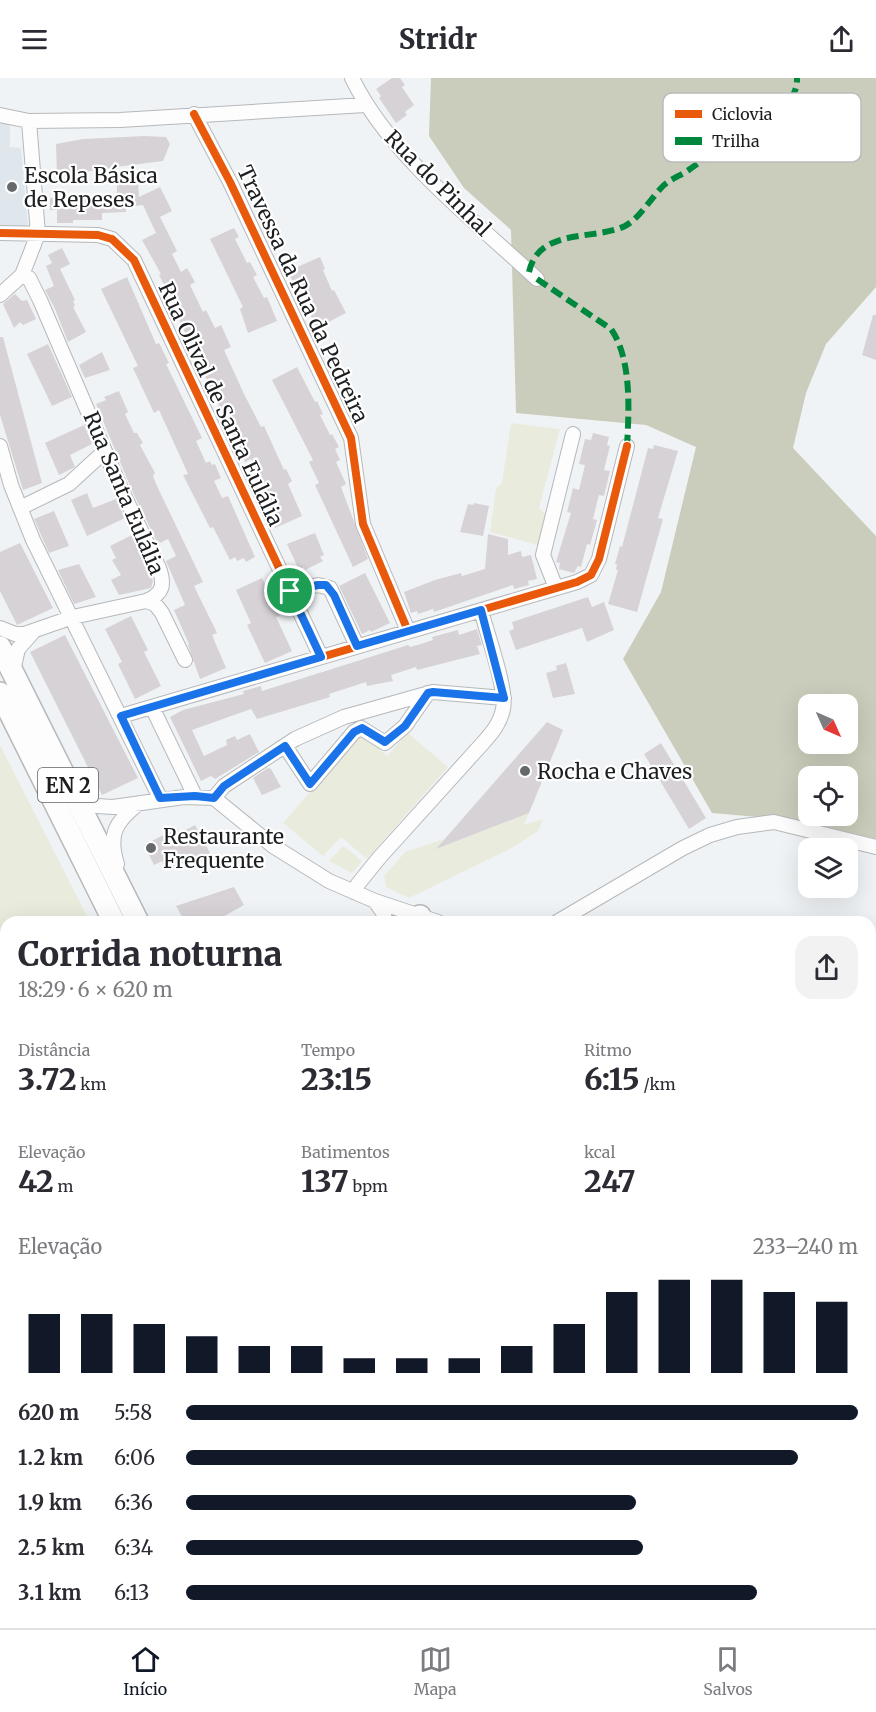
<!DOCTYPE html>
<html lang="pt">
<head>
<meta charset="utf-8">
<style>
  body { margin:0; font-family:Merriweather,serif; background:#f2f2f3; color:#2b2b33; height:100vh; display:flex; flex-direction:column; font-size:22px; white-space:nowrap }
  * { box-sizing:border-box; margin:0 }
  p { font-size:20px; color:#7c7c81 }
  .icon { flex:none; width:33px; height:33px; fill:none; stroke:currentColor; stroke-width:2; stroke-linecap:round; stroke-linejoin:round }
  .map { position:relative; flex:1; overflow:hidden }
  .panel { position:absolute; left:0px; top:838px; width:876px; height:712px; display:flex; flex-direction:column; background:#fff; border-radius:18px 18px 0 0; box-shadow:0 6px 24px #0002 }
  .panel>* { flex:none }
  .needle { width:39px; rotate:135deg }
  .buttons { position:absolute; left:798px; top:616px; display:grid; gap:12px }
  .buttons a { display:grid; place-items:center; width:60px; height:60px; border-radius:12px; background:#fff; box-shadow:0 6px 24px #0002; font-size:30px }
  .pin { position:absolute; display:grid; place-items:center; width:51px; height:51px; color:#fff; margin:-26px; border:3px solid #fff; border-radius:50%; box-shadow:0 2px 6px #0007 }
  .round { display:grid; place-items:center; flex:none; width:63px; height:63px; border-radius:18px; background:#f2f2f3 }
  .overview { display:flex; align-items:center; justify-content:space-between; height:102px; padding:0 18px }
  h1 { font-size:33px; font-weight:800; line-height:45px }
  .metrics { display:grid; grid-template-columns:repeat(3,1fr); gap:9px; height:102px; padding:6px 18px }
  .metrics div { display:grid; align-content:center }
  .metrics b { font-size:30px; font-weight:800 }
  .metrics small { font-size:16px; font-weight:400 }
  .metrics p { font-size:16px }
  .chart { height:168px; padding:12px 18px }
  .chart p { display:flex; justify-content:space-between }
  .chart svg { width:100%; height:108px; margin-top:6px; stroke:#111827; stroke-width:6 }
  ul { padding:0 18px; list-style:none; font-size:20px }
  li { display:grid; grid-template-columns:96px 72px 1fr; align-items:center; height:45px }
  li i { height:15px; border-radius:8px; background:#111827 }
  header { display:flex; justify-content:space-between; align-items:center; height:78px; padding:0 18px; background:#fff; font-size:27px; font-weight:800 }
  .tabs { display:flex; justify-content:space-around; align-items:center; height:84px; border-top:2px solid #e1e1e2; background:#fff; font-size:16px; color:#7c7c81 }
  .tabs a { display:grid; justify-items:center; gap:3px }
  .tabs .active { color:#111827 }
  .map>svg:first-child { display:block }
</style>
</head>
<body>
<header><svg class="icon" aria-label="menu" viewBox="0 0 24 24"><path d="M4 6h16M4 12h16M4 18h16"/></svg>Stridr<svg class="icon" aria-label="share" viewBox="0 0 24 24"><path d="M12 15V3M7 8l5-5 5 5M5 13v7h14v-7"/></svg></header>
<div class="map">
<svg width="876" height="1550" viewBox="0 0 876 1550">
  <rect width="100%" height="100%" fill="#f0f3f5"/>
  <!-- built -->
  <path fill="#dfe7ed" d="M0 43 10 46V69L21 70 28 148H0Z
    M0 1119H6V1545H142L140 1550H0Z"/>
  <!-- green -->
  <path fill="#e9ecdc" d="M511 345 560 351 539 430 547 437 538 467 490 454 496 410 502 405Z
    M361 655 387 678 408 655 448 689 367 781 341 759 323 778 283 745Z
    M0 667 90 844H6V1071L0 1073Z
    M529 735 524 747 543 741 538 753 512 770 409 820 386 809 384 798 405 774 444 761 438 770Z
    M342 769H345L362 783 352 795 329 783Z
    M6 1342V1436L0 1425V1345Z
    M143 1545H342V1550H140Z"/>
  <!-- forest -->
  <path fill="#cacdbb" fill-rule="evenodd" d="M431 0H876V209L826 266 806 315 793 370 876 458V761L804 743 712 735 623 581 661 514 696 369 646 347 516 335 511 152 464 110 429 58ZM808 627H848V666H808ZM808 699H848V738H808Z"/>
  <!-- building -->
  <path fill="#d7d2d6" d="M392 0H400L405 7 402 9 414 27 405 34 407 37 396 45 379 20 381 18 376 11Z
    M145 58 166 59 170 66 163 83 116 89 84 94V96L57 97 56 66 83 61Z
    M138 105 139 119 160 109 172 133 160 139 177 173 172 176 181 194 187 190 195 204 190 207 203 234 206 232 215 250 221 247 231 269 224 272 244 316 261 349 264 348 284 392 286 391 292 403 288 406 302 438 275 450 254 404 261 400 251 381 245 384 176 235 178 234 159 197 161 196 142 162 156 155 143 127 126 129V134L102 135V142H73V145H57V132H50V120H117V106Z
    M234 150 239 159 235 161 247 185 250 184 257 197 253 199 264 220 267 219 277 243 248 255 240 231 243 229 210 161Z
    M62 170 70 186 60 191 75 222 73 223 75 228 73 229 86 254 68 264 55 231 45 212 54 208 46 188 52 185 48 177Z
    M320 179 325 191 323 192 332 213 334 212 346 235 317 250 310 236 316 232 306 214 304 212 298 215 288 193Z
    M127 199 156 266 159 265 169 285 166 286 202 360 196 363 206 385 210 383 212 387 215 386 221 400 214 403 222 420 228 418 255 479 246 484 244 480 237 483 235 479 230 482 213 449 210 450 183 397 188 396 159 332 154 335 133 290 138 288 101 211Z
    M15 216 22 223 27 222 36 241 23 247 20 244 14 250 3 226Z
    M873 237H876V282L862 277Z
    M0 259H3L42 405 23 412 0 337Z
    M48 266 72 319 52 328 27 276Z
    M102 274 110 292 85 300 79 287Z
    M297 289 315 324 317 323 323 336 320 337 330 357 332 356 339 369 335 371 340 382 336 384 346 406 341 409 368 481 353 489 315 407 319 405 309 384 313 382 272 302Z
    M119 313 128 334 125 336 134 355H137L143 365 140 367 155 395 153 398 157 408 203 504 194 508 217 555 212 557 226 590 200 601 188 567 189 566 174 532 185 527 166 483 176 478 168 461 158 466 133 415 96 326 106 322 104 319Z
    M84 347 92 366 70 377 75 389 59 397 45 365Z
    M593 355 609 359 607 367 610 368 604 392 610 393 604 418 599 417 593 441 597 442 590 467 587 466 581 489 578 488 574 495 559 491 560 485 556 484 571 435 567 434 573 410 579 412 585 387 579 386 585 361 591 362Z
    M654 367 678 373 658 440 663 441 637 534 608 526 618 492H616L617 486H615L620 468 622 469 648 370 653 371Z
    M87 415 93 430 116 421 125 440 87 458 71 422Z
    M474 425 489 428 483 458 460 454 468 426 473 427Z
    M54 433 69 468 49 475 34 441Z
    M315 455 324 477 320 479 323 483 305 492 304 489 299 492 287 466Z
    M488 456 508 461V477L521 473 522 479 531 477 537 501 528 503 529 507 514 511 513 507 434 534 433 531 418 536 417 533 411 535 404 514 435 502 461 495 462 498 485 491Z
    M132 457 153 503 151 510 119 517 111 502 121 497 112 482 116 480 110 468Z
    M20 465 53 530 17 547 0 513V474Z
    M79 486 96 519 74 526 58 492Z
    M365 495 390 545 371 554 370 552 362 556 339 508Z
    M262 500 280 538 276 539 292 573 265 585 247 547 251 545 236 512Z
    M588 519 592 529 604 524 614 552 587 564 582 550 516 572 509 553 514 551 512 544Z
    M131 538 148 572 144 574 161 608 135 621 118 586 122 584 105 551Z
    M477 551 482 567 477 568 480 576 417 592 416 589 391 597 393 603 367 608 366 604 329 616 330 619 257 641 251 631 192 652 204 678 227 667 226 662 235 658 237 662 250 656 259 674 215 701 211 698 201 703 170 639 183 632 244 616 243 613 261 608 262 613 408 567 410 569 421 566 433 562 432 559 458 552 459 557Z
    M65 557 138 700 102 717 30 574Z
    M566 585 575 616 553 620 546 595 557 592 556 588Z
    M547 644 563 652 529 735 436 771Z
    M661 665 706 740 689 751 644 676Z
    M268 690 271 691 281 709 262 717 253 700Z
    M195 747 211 777 187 790 184 785 174 790 172 785 165 789 162 783 154 787 144 767 177 750 180 755Z
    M234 809 244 827 214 844H185L176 828Z"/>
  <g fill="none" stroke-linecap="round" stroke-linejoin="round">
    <defs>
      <path id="street" d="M352 0C389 77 475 143 537 201
        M194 36 230 104 351 360 363 446 408 553
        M0 37 29 43 120 42 365 27
        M0 155 98 157 112 161 134 182 321 579
        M0 217 22 197 38 156 29 43
        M0 368 11 407 33 462 160 720
        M20 430 69 406 105 373
        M556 510 543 477 573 356
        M290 513 318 507 330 510 357 568
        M146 523 155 526 162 535 185 582
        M0 550 15 556H24L73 539 146 523C163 516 165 507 159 490L122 413 40 222 29 200 22 197
        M13 593 18 571 33 554
        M152 629 195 718
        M121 638 577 504 591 497 599 481 627 368
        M285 668 310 706 354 654 361 650 385 665 405 648 428 615
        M80 711 90 724 97 728 113 729 184 719 214 720 273 768 329 803 375 823 438 844
        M214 720 224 708 295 661 344 639 433 614 504 620
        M117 786C108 757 115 744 138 726
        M354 814 358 806 379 780 482 666C491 656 500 646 503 631 508 613 486 553 481 532
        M375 823 384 836 385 844
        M557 844 683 770 710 757 737 749 774 744 876 769"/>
      <path id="primary" d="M0 569 138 844
        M0 615 114 844
        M408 844 420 838
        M0 1086 6 1085
        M0 1103H6
        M358 1545 359 1550
        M378 1545V1550"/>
    </defs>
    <!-- street casing -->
    <use href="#street" stroke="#b6b8ba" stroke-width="16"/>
    <!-- primary casing -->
    <use href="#primary" stroke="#b6b8ba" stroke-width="24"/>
    <!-- street -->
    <use href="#street" stroke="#fdfdfe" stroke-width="14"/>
    <!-- primary -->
    <use href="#primary" stroke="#fdfdfe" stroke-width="21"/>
    <!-- quiet -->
    <path stroke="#00873e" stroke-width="6" stroke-dasharray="12 6" stroke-linecap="butt" d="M529 194C539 149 594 163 625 148 640 140 651 120 663 108 670 101 682 97 690 91 705 81 719 69 734 58 755 42 798 34 797 0
      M537 201 611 251C632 281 629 333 627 368
      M395 1545V1550"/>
    <defs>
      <path id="cycleway" d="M194 36 230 104 351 360 363 446 408 553
        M0 155 98 157 112 161 134 182 321 579
        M121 638 577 504 591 497 599 481 627 368"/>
    </defs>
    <!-- cycleway casing -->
    <use href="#cycleway" stroke="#fff" stroke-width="11"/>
    <!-- cycleway -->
    <use href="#cycleway" stroke="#e8590c" stroke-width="8"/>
  </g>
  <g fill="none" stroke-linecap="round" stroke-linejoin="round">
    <defs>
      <path id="route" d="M318 507H326L334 517 357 568 481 532 504 620 433 614 428 615 405 648 385 664 362 650 354 654 310 706 285 668 224 708 214 720 195 718 160 720 121 638 321 579 290 513Z"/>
    </defs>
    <!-- route casing -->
    <use href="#route" stroke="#fff" stroke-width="12"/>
    <!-- route -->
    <use href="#route" stroke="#1a73e8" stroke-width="8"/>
  </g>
  <!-- markers -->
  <g fill="#66696b" stroke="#fff" stroke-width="2">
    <circle cx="12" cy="109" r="6"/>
    <circle cx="525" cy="693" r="6"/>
    <circle cx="151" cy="770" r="6"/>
  </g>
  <g text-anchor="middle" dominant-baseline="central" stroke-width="4.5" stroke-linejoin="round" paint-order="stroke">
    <!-- shield labels -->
    <rect fill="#fff" stroke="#606263" stroke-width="1.5" x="38" y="690" width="60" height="34" rx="4.5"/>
    <g font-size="20" font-weight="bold" fill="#1c1e20">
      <text x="68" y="707">EN 2</text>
    </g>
    <!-- poi labels -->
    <g font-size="21" fill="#1c1e20" stroke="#fff" text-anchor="start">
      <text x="24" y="97">Escola Básica<tspan x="24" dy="24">de Repeses</tspan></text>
      <text x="537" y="693">Rocha e Chaves</text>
      <text x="163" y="758">Restaurante<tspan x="163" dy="24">Frequente</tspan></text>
    </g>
    <!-- street labels -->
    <g font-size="21" fill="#1c1e20" stroke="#fff">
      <text transform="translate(438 105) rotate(45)">Rua do Pinhal</text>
      <text transform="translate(303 216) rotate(65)">Travessa da Rua da Pedreira</text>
      <text transform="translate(221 326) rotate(65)">Rua Olival de Santa Eulália</text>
      <text transform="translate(124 415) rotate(67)">Rua Santa Eulália</text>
    </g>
  </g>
  <!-- legend -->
  <rect x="663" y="15" width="198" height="69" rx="9" fill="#fff" stroke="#bbbcbc" stroke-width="1.5"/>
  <rect x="675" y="32" width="27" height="8" fill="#e8590c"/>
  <rect x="675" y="59" width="27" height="8" fill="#00873e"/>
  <g font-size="16" fill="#1c1e20">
    <text x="712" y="42">Ciclovia</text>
    <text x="712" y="69">Trilha</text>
  </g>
</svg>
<div class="buttons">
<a><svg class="needle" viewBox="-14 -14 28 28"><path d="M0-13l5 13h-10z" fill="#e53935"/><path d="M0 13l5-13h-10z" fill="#7c7c81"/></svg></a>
<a><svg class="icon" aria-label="locate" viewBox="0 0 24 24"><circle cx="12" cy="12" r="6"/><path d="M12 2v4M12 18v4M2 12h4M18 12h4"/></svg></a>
<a><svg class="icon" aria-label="layers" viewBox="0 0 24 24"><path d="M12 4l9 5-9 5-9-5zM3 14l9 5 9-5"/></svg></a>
</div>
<div class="pin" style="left:290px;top:513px;background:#1e9e55"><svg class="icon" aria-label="arrive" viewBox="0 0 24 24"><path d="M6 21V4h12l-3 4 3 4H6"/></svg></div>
<section class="panel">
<div class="overview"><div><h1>Corrida noturna</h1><p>18:29 · 6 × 620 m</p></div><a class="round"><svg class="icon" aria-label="share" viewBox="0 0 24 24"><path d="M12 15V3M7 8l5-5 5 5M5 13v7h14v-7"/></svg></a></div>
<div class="metrics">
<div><p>Distância</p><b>3.72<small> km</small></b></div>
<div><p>Tempo</p><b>23:15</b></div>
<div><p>Ritmo</p><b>6:15<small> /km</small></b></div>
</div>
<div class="metrics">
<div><p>Elevação</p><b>42<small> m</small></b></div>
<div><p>Batimentos</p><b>137<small> bpm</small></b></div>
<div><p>kcal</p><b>247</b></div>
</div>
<div class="chart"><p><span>Elevação</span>233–240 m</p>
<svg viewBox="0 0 160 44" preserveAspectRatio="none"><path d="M5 44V20M15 44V20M25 44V24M35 44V29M45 44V33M55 44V33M65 44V38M75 44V38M85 44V38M95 44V33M105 44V24M115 44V11M125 44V6M135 44V6M145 44V11M155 44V15"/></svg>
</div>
<ul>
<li><b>620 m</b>5:58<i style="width:100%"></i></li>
<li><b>1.2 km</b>6:06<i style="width:91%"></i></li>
<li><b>1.9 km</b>6:36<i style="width:67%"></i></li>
<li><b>2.5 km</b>6:34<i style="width:68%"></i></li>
<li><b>3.1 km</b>6:13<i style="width:85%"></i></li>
</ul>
</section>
</div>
<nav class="tabs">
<a class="active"><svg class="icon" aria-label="home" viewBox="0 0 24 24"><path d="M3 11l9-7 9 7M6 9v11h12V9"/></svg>Início</a>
<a><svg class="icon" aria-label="map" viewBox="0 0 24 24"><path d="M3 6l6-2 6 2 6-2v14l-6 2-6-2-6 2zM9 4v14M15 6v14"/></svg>Mapa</a>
<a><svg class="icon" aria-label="saved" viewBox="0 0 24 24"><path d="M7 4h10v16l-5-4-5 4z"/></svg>Salvos</a>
</nav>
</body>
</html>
